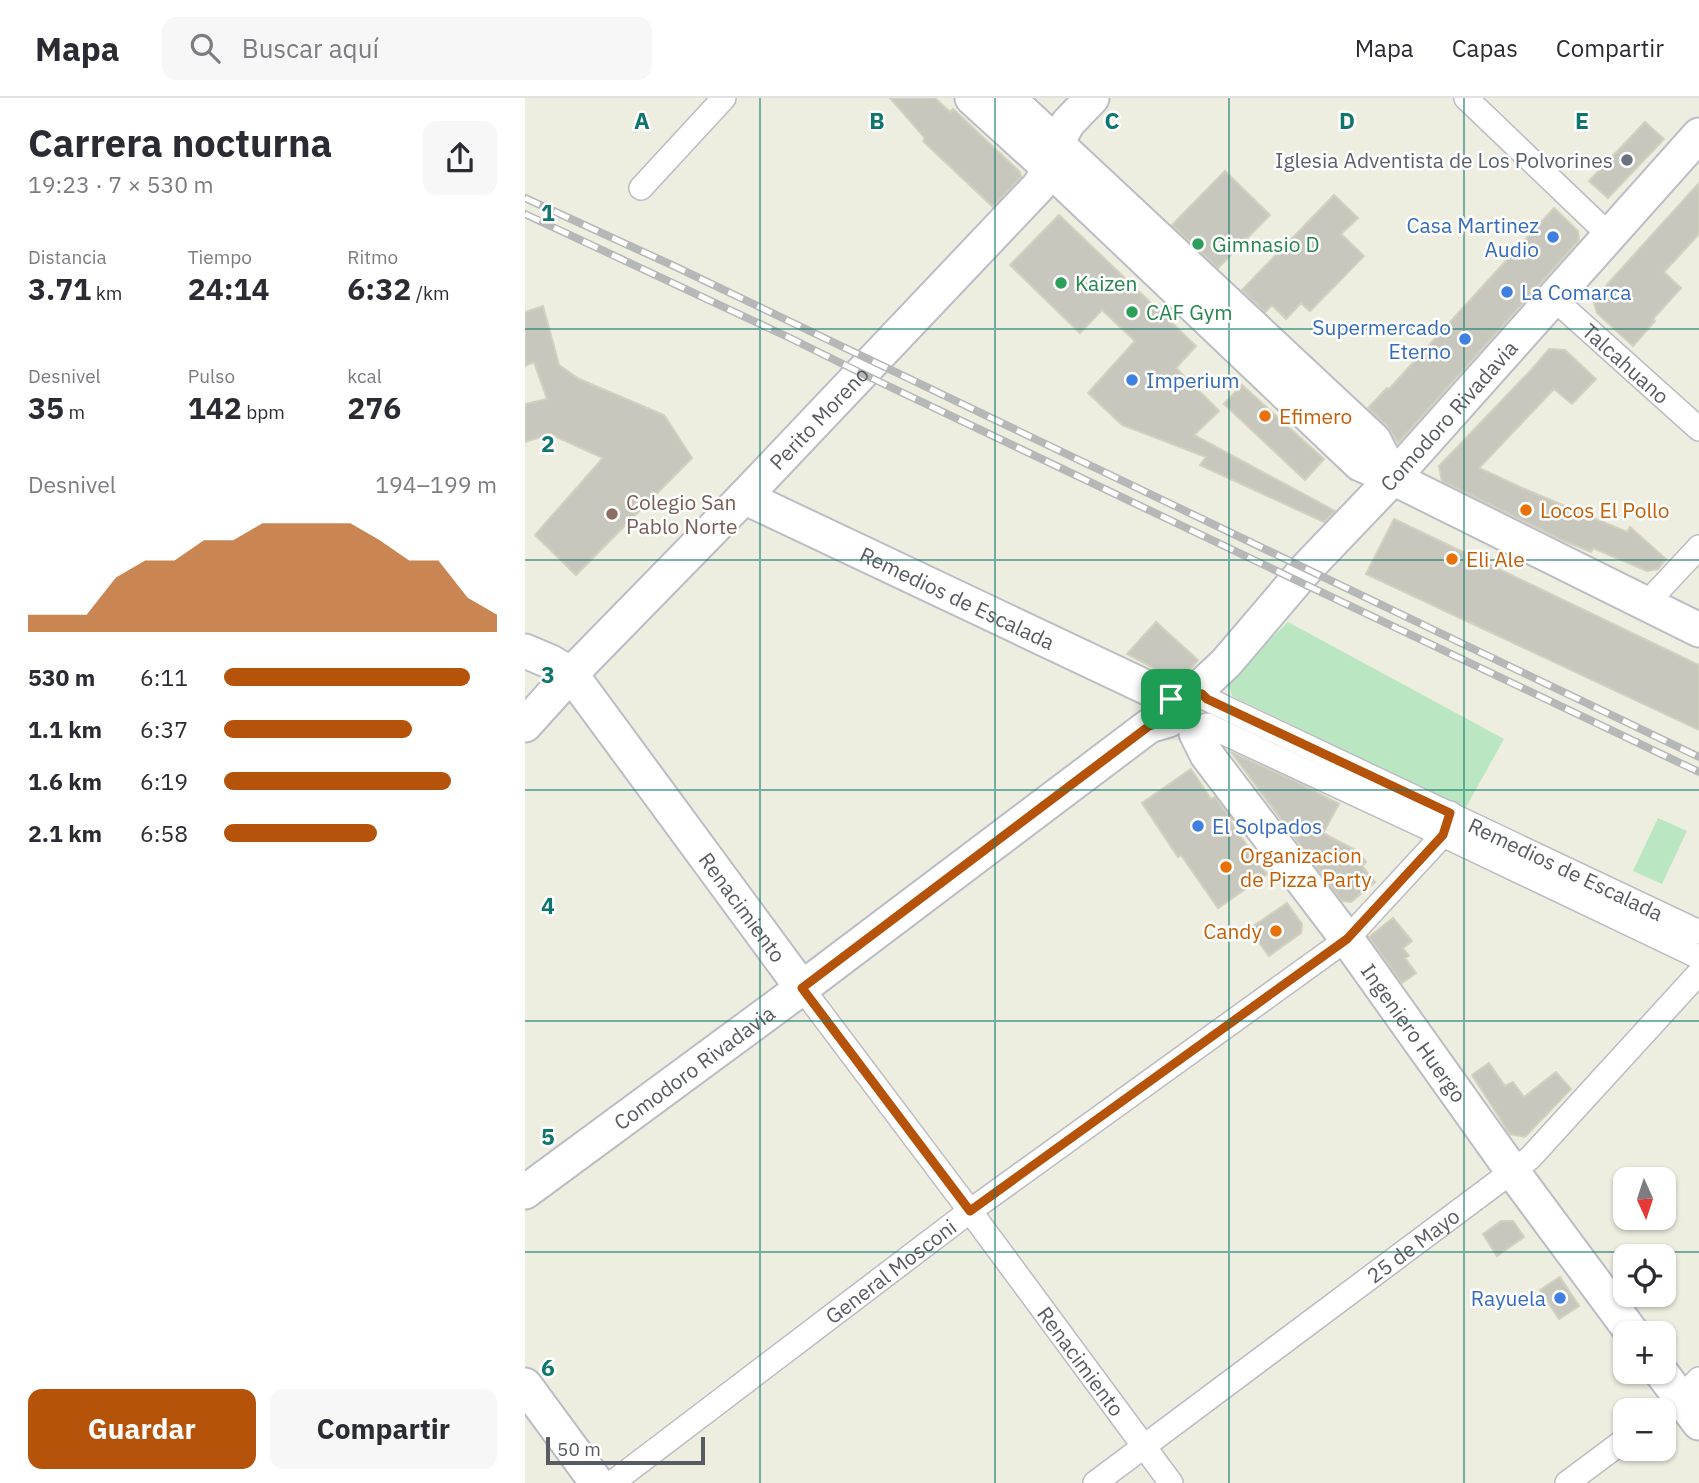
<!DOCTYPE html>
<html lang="es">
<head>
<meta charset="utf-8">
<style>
  body { margin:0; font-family:"IBM Plex Sans",sans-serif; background:#f7f7f7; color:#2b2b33; height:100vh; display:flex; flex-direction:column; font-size:26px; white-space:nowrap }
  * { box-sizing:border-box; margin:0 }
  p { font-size:23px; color:#7c7c81 }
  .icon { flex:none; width:38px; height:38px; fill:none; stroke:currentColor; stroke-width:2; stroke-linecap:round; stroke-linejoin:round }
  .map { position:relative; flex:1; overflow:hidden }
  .drawer { display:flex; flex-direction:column; background:#fff; width:525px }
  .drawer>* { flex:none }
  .needle { width:46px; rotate:177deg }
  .tools { position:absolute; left:1088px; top:1069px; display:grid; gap:14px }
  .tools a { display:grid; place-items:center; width:63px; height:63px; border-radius:14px; background:#fff; box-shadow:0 2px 5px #0004; font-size:35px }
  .scale { position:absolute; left:21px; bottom:18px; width:159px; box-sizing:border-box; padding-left:7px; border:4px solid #595b62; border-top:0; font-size:19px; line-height:24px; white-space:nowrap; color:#595b62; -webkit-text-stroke:5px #fff; paint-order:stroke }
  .pin { position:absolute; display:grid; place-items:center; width:60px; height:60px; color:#fff; margin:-30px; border-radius:14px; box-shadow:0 4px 10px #0006 }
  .round { display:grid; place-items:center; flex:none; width:74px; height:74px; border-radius:14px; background:#f7f7f7 }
  .summary { display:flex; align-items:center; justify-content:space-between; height:119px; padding:0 28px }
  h1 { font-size:38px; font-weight:700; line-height:52px }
  .stats { display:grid; grid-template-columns:repeat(3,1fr); gap:10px; height:119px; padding:7px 28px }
  .stats div { display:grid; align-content:center }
  .stats b { font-size:30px; font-weight:700 }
  .stats small { font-size:19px; font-weight:400 }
  .stats p { font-size:19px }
  .chart { height:196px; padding:14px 28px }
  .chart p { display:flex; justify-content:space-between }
  .chart svg { width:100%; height:126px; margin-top:7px; fill:#b45309; opacity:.7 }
  .button { display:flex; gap:14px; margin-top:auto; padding:14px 28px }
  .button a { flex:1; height:80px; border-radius:14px; background:#b45309; color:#fff; font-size:28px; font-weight:700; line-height:80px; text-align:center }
  .button a+a { background:#f7f7f7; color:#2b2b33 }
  ul { padding:0 28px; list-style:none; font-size:23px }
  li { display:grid; grid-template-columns:112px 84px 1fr; align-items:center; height:52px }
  li i { height:18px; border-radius:9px; background:#b45309 }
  header { display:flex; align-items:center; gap:42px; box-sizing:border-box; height:98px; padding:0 35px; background:#fff; border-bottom:2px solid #e1e1e2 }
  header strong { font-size:33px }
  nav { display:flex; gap:38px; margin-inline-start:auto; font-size:24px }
  .search { width:490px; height:63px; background:#f7f7f7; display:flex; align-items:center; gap:18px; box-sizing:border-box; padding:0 24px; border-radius:14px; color:#7c7c81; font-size:26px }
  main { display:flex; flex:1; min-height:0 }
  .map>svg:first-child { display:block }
</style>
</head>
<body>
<header>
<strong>Mapa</strong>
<div class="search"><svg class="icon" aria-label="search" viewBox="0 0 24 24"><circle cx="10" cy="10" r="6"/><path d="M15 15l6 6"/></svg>Buscar aquí</div>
<nav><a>Mapa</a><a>Capas</a><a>Compartir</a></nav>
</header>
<main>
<section class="drawer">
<div class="summary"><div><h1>Carrera nocturna</h1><p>19:23 · 7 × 530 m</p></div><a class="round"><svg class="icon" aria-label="share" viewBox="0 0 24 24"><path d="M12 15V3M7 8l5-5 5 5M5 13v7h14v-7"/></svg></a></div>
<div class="stats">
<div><p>Distancia</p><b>3.71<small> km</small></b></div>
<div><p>Tiempo</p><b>24:14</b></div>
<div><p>Ritmo</p><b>6:32<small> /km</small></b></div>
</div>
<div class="stats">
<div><p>Desnivel</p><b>35<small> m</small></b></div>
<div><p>Pulso</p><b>142<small> bpm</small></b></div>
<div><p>kcal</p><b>276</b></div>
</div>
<div class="chart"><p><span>Desnivel</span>194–199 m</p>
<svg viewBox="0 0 160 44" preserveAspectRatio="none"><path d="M0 44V38L10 38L20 38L30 25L40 19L50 19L60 12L70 12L80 6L90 6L100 6L110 6L120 12L130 19L140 19L150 32L160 38V44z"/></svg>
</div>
<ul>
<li><b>530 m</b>6:11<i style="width:90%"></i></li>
<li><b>1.1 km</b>6:37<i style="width:69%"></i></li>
<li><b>1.6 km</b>6:19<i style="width:83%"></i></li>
<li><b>2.1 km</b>6:58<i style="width:56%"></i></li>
</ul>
<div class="button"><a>Guardar</a><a>Compartir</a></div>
</section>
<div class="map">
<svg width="1174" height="1385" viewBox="0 0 1174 1385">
  <rect width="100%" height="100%" fill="#edede0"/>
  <!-- green -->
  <path fill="#bae7c2" d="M763 524 979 641 940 711 707 598 703 582Z
    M1133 720 1162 733 1137 786 1108 773Z"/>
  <!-- building -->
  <path fill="#c8c7bd" stroke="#d2d0be" stroke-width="2" d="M365 0H410L425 14 428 11 495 74 496 79 468 109 398 43 400 40Z
    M1120 24 1139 41 1083 100 1064 83Z
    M700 73 745 117 693 170 647 127Z
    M1174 85V136L1139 174 1156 190 1128 221 1130 223 1108 248 1072 215 1068 202Z
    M809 97 833 120 816 136 839 158 785 213 776 205 761 221 747 207 740 214 717 192Z
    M1029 110 1053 133 1054 142 873 345 862 328 843 310 862 290 864 291Z
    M534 117 671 248 651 270 694 313 669 337 810 413 799 424 675 367 681 359 597 327 563 295 610 243 577 212 555 235 485 167Z
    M18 208 34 267 54 281 139 317 167 360 51 477 10 437 78 360 25 336 0 344V306L22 301 9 264 0 268V214Z
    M1024 251 1040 252 1071 281 1047 306 1029 291 954 370 1002 392 1102 434 1105 429 1141 461 1133 471 1122 473 1068 450 1066 454 1037 442 917 383 914 368 1007 271Z
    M717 287 799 361 780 382 699 306Z
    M869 421 1174 567V632L841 476Z
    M631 524 673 562 662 575 649 581 602 556Z
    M706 654 772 684 814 706 798 735 832 753 841 764 837 768 850 784 826 804 817 803Z
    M666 671 686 701 690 699 707 722 705 723 742 776 693 810 656 757 653 759 617 705Z
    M762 805 777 826 776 835 744 858 724 831Z
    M868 820 887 843 878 850 884 858 880 860 891 875 877 885 844 839Z
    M964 965 980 988 988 984 999 999 1031 974 1046 991 1000 1039 985 1036 947 977Z
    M976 1123H988L999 1139 972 1158 958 1136Z
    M1035 1179 1054 1208 1034 1221 1015 1192Z"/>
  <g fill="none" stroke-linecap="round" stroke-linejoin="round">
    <defs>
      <g id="street">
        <path d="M941 0 1084 137"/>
        <path d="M116 90 199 0"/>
        <path id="s1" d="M1028 200 1174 331"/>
        <path d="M1120 507 1174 449"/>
        <path id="s2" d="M682 601 1174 834"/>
        <path d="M682 627 918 737 1174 859"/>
        <path id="s3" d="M277 890 445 1113 646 1385"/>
        <path d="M1139 1313 1156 1300 1174 1281"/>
        <path id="s4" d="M87 1385 445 1113 822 841 918 737 925 715"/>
        <path id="s5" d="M570 1385 1005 1060 1174 875"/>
        <path d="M1042 1385 1101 1341"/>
      </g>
      <g id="secondary">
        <path d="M447 0 525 71 835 366 868 380 1174 532"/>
        <path d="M483 0 849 342 868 380"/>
        <path id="s6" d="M219 399 646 601"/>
        <path id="s7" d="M0 553 26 564 46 576 277 890"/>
        <path id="s8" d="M671 593 701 565 781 471 868 380 1174 37"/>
        <path id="s9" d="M0 627 46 576 219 399 513 89 525 71 532 45 543 25 567 0"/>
        <path id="s10" d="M671 635 682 657 822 841 988 1074 1108 1236"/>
        <path id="s11" d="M0 1094 277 890 624 628 644 622"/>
        <path d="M1136 1274 1174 1325"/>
        <path d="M0 1287 72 1385"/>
      </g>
    </defs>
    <!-- street casing -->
    <use href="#street" stroke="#bbbcc3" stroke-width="26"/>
    <!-- secondary casing -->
    <use href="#secondary" stroke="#bbbdc5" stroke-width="37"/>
    <!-- street -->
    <use href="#street" stroke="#fff" stroke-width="23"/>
    <!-- secondary -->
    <use href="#secondary" stroke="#fff" stroke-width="33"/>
    <defs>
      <path id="rail" d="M0 100 149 168 1174 659
        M0 116 265 240 336 275 1174 674"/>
    </defs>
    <!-- rail casing -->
    <use href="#rail" stroke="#b6b7b7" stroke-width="8"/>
    <!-- rail -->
    <use href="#rail" stroke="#fff" stroke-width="5" stroke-dasharray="16" stroke-linecap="butt"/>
  </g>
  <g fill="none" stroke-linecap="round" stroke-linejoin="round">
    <defs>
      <path id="route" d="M664 592 677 596 682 601 925 715 918 737 822 841 445 1113 277 890 624 628 644 622C640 607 648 595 664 592Z"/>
    </defs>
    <!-- route casing -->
    <use href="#route" stroke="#fff" stroke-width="14"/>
    <!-- route -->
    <use href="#route" stroke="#b45309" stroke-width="9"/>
  </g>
  <!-- grid -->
  <path fill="none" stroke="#0f766e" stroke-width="2" stroke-opacity="0.55" d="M235 0V1385M470 0V1385M704 0V1385M939 0V1385M0 231H1174M0 462H1174M0 692H1174M0 923H1174M0 1154H1174"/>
  <!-- markers -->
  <circle fill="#6b7280" stroke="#fff" stroke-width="2.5" cx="1102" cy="62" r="7"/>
  <g fill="#3f7fe0" stroke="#fff" stroke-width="2.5">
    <circle cx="1028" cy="139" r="7"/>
    <circle cx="982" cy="194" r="7"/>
    <circle cx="940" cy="241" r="7"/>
    <circle cx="607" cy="282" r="7"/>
    <circle cx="673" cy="728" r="7"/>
    <circle cx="1035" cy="1200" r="7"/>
  </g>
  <g fill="#2e9e5b" stroke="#fff" stroke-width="2.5">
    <circle cx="673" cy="146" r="7"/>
    <circle cx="536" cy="185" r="7"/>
    <circle cx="607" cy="214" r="7"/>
  </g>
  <g fill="#e8710a" stroke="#fff" stroke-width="2.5">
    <circle cx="740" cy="318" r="7"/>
    <circle cx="1001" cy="412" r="7"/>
    <circle cx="927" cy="461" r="7"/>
    <circle cx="701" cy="769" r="7"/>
    <circle cx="751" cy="833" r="7"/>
  </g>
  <circle fill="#8d6e63" stroke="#fff" stroke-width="2.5" cx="87" cy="416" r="7"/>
  <g text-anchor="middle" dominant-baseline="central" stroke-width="5" stroke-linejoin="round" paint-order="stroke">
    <!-- worship labels -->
    <g font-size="21" fill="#5b616d" stroke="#fff" text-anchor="end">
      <text x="1088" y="62">Iglesia Adventista de Los Polvorines</text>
    </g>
    <!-- shop labels -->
    <g font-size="21" fill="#366cbe" stroke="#fff" text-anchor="end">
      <text x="1014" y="127">Casa Martinez<tspan x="1014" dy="24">Audio</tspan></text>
      <text x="996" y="194" text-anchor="start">La Comarca</text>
      <text x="926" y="229">Supermercado<tspan x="926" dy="24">Eterno</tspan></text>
      <text x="621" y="282" text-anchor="start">Imperium</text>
      <text x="687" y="728" text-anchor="start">El Solpados</text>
      <text x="1021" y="1200">Rayuela</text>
    </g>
    <!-- leisure labels -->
    <g font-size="21" fill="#27864d" stroke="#fff" text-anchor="start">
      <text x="687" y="146">Gimnasio D</text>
      <text x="550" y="185">Kaizen</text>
      <text x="621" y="214">CAF Gym</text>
    </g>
    <!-- street labels -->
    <g font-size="21" fill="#595b62" stroke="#fff">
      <text stroke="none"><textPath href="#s1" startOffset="98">Talcahuano</textPath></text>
      <text stroke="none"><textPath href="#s8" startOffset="374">Comodoro Rivadavia</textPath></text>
      <text stroke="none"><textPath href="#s9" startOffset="425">Perito Moreno</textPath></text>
      <text stroke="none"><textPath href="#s6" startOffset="236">Remedios de Escalada</textPath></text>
      <text stroke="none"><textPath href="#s2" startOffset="397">Remedios de Escalada</textPath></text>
      <text stroke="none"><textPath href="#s7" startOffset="341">Renacimiento</textPath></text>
      <text stroke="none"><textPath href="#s10" startOffset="371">Ingeniero Huergo</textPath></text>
      <text stroke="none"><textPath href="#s11" startOffset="210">Comodoro Rivadavia</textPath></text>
      <text stroke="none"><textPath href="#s5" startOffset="397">25 de Mayo</textPath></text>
      <text stroke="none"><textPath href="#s4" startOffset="350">General Mosconi</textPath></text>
      <text stroke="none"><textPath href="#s3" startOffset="466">Renacimiento</textPath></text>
    </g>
    <!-- food labels -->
    <g font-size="21" fill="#c56008" stroke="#fff" text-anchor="start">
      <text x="754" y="318">Efimero</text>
      <text x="1015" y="412">Locos El Pollo</text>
      <text x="941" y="461">Eli Ale</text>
      <text x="715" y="757">Organizacion<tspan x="715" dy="24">de Pizza Party</tspan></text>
      <text x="737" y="833" text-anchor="end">Candy</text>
    </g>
    <!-- education labels -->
    <g font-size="21" fill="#785e54" stroke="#fff" text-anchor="start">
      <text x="101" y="404">Colegio San<tspan x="101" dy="24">Pablo Norte</tspan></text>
    </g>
  </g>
  <g font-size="23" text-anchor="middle" font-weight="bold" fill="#0f766e" stroke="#fff" stroke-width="5" stroke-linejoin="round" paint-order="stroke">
    <text x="117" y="31">A</text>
    <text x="352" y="31">B</text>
    <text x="587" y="31">C</text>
    <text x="822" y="31">D</text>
    <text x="1057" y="31">E</text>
    <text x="23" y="123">1</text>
    <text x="23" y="354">2</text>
    <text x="23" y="585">3</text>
    <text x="23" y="816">4</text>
    <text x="23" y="1047">5</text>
    <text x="23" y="1278">6</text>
  </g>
</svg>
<div class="tools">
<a><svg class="needle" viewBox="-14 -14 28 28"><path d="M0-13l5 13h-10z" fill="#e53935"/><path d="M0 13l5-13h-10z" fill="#7c7c81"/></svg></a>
<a><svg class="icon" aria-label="locate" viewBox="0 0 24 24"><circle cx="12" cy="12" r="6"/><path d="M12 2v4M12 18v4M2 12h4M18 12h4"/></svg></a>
<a>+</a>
<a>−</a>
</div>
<div class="scale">50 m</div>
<div class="pin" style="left:646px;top:601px;background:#1e9e55"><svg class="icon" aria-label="arrive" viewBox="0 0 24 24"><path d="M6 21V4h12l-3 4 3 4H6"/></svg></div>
</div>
</main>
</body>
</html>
